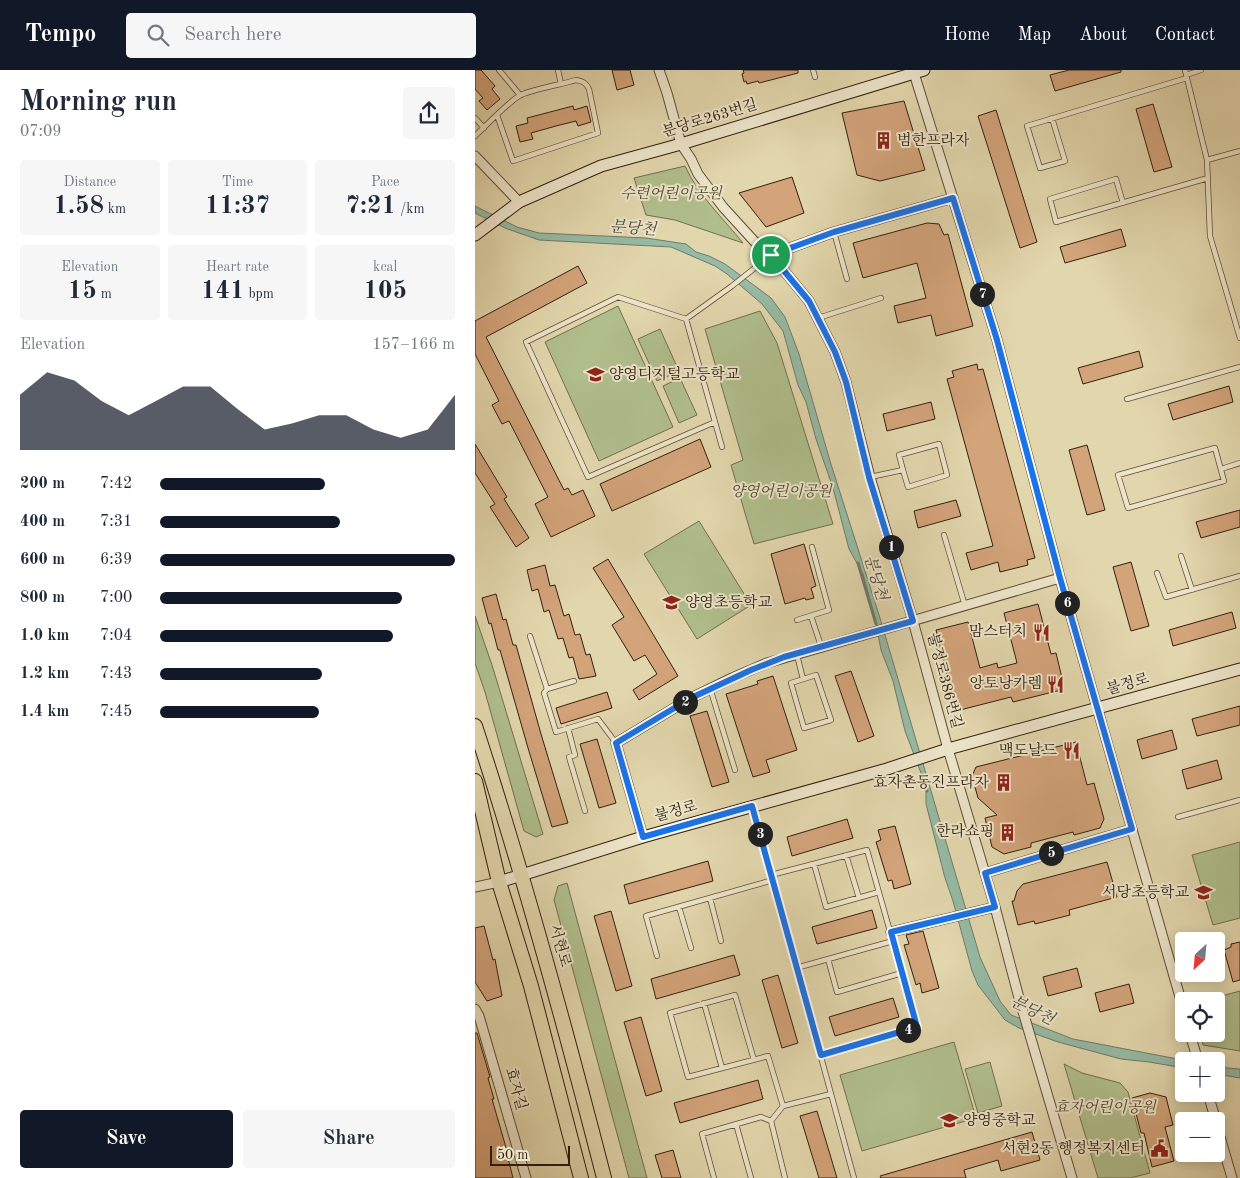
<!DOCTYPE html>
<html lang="en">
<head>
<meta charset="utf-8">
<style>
  body { margin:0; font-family:"Old Standard TT","Noto Serif KR",serif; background:#f6f6f7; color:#1f2937; height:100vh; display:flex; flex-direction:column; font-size:19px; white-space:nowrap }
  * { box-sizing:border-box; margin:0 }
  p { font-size:16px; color:#747a83 }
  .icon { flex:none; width:28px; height:28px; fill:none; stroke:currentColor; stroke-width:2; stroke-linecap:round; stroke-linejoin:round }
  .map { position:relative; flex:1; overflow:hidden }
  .side { display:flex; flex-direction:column; background:#fff; width:475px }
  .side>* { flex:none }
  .needle { width:32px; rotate:206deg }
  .buttons { position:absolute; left:700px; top:862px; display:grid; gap:10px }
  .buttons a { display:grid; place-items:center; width:50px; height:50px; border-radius:5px; background:#fff; box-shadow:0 2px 12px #0003; font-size:25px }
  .scale { position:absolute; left:15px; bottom:12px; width:80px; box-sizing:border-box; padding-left:5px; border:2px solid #33200e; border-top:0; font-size:14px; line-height:18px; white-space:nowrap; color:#33200e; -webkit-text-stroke:4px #ece4c9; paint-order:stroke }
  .pin { position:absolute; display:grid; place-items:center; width:42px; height:42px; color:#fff; margin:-21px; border:2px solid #fff; border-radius:50%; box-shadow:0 1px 5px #0007 }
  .km { position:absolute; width:25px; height:25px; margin:-12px; border-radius:50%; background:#222; color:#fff; font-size:14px; line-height:25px; text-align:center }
  .round { display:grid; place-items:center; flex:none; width:52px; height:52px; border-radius:5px; background:#f6f6f7 }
  .headline { display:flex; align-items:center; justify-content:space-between; height:85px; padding:0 20px }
  h1 { font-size:28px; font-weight:800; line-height:38px }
  .figures { display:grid; grid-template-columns:repeat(3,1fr); gap:8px; height:85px; padding:5px 20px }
  .figures div { display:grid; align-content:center; border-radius:5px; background:#f6f6f7; text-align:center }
  .figures b { font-size:25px; font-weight:800 }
  .figures small { font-size:14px; font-weight:400 }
  .figures p { font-size:14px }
  .chart { height:140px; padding:10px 20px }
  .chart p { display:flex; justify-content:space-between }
  .chart svg { width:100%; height:90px; margin-top:5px; fill:#111827; opacity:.7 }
  .button { display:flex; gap:10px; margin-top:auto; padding:10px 20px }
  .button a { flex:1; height:58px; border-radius:5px; background:#111827; color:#fff; font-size:20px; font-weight:800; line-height:58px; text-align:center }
  .button a+a { background:#f6f6f7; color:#1f2937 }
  ul { padding:0 20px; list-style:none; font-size:16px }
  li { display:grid; grid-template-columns:80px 60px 1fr; align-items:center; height:38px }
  li i { height:12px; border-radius:6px; background:#111827 }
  header { display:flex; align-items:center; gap:30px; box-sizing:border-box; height:70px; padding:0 25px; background:#111827; color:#fff }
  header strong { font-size:24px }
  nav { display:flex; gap:28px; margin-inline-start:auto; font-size:18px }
  .search { width:350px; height:45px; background:#f6f6f7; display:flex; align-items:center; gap:12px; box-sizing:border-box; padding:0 18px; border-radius:5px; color:#747a83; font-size:19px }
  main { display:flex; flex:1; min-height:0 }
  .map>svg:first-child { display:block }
</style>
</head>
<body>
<header>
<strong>Tempo</strong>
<div class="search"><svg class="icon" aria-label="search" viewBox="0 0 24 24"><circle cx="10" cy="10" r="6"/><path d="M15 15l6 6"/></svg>Search here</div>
<nav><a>Home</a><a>Map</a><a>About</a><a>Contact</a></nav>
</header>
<main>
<section class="side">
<div class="headline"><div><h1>Morning run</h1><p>07:09</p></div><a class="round"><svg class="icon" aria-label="share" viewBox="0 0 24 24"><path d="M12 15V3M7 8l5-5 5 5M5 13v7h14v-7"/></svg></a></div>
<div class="figures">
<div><p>Distance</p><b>1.58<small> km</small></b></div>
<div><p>Time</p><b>11:37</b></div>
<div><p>Pace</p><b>7:21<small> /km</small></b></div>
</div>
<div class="figures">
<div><p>Elevation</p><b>15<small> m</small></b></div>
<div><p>Heart rate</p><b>141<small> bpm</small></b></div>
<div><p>kcal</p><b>105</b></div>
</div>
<div class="chart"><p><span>Elevation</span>157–166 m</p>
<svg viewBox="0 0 160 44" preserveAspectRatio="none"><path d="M0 44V17L10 6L20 10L30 20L40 27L50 20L60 13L70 13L80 24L90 34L100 31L110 27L120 27L130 34L140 38L150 34L160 17V44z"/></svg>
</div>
<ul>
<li><b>200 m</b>7:42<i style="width:56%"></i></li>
<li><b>400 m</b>7:31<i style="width:61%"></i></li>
<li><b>600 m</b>6:39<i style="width:100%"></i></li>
<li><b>800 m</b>7:00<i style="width:82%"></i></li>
<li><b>1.0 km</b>7:04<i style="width:79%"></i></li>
<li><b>1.2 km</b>7:43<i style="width:55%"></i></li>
<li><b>1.4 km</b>7:45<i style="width:54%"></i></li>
</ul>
<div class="button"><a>Save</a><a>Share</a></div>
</section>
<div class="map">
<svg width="765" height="1108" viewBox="0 0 765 1108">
  <rect width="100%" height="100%" fill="#e2d6ac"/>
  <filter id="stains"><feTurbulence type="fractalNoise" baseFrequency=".004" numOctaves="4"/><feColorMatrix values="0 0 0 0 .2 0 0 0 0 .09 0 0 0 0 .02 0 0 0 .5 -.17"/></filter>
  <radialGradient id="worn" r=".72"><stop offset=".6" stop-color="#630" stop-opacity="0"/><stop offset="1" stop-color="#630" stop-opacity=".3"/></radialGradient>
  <!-- green -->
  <path fill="#b0be8c" stroke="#726f4d" d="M210 96C223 125 248 148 268 173L200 150 171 145 159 108Z
    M143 236 198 357 124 391 70 272Z
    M285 241 302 273 358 454 279 474 256 395 268 390 230 259Z
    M185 259 204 301 182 311 163 269Z
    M205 308 222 345 204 353 188 316Z
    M224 451 276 535 222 569 169 484Z
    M0 546 17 595 68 764 61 767 49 761 10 622 0 593Z
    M765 772V848L738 855 717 785Z
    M92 813 172 1108H154L79 830 83 816Z
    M765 921V981L728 975 726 964H741V931H728Z
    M479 972 501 1048 387 1081 365 1005Z
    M515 992 527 1036 503 1043 490 999Z
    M589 994 607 1003 645 1013 653 1022 675 1103 655 1108H623Z"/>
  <!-- water -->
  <path fill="#96baa4" stroke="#6e7c68" d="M0 136 42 157 64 163 171 168 211 174 221 182 234 186 250 194 280 216 296 228 310 247 324 284 355 391 405 548 505 887 525 931 536 945 598 969 713 991H709V998L674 992 646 989 583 972 544 958 530 950 503 915 497 901 478 831 470 808 451 734V716L430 661 418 611 406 580 400 548 388 504 374 479 358 418 341 369 331 332 323 315 308 261 287 234 252 204 240 196 196 177 64 170 30 158 0 143Z
    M741 997 765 999V1008L741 1004Z"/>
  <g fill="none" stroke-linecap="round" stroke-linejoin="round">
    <!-- stream -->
    <path stroke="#6e7c68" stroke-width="3" d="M383 493 401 554
      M448 708 452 721"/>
  </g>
  <!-- building -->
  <path fill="#d3a37a" stroke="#33200e" d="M0 0H6L20 16 17 19 25 29 12 40 4 31 8 28 0 19Z
    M137 0H155L159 15 142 20Z
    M268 0H323V3L284 13 283 11 272 14 271 11 269 12 267 4 269 3Z
    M594 0H646V2L580 21 575 5Z
    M429 31 450 100 405 111 382 105 367 43Z
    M678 34 697 97 679 102 661 39Z
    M98 36 99 40 112 36 116 52 103 56 101 51 81 56 56 63 58 69 45 72 41 56 53 53 52 48Z
    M521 40 562 172 545 178 503 46Z
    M317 107 329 143 291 157 264 123Z
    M452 153 464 154 469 165 473 164 498 256 461 266 456 245 423 253 419 236 451 228 442 193 388 208 378 173Z
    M646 159 651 176 590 193 585 177Z
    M103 196 112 213 11 267 89 420 93 418 97 425 108 420 120 446 76 467 60 434 73 427 34 351 27 354 17 335 24 331 0 284V251Z
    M664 281 668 297 608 314 603 298Z
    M502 294 503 300 508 299 560 488 552 490 553 495 525 502 523 492 496 500 491 483 518 476 472 309 479 307 477 301Z
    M754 316 758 332 698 350 693 334Z
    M456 332 460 349 412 361 408 344Z
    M225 369 236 397 137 441 125 414Z
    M0 374 32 427 29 429 54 468 41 477 15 437 20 434 0 403Z
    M612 375 630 440 612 445 594 380Z
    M481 430 486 446 443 458 439 441Z
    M765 440V457L726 468 721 452Z
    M329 474 341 516 336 518 339 528 331 530 330 528 310 534 296 484Z
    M133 489 203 606 164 630 158 620 182 604 170 585 159 591 137 555 149 547 118 498Z
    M656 492 674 556 656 561 638 497Z
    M70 495 75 516 80 515 89 546 94 544 100 565 105 564 111 585 115 584 121 606 104 609 98 587 94 588 88 568 83 569 74 540 69 542 63 519 57 521 52 500Z
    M21 524 28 550 31 549 38 575H41L66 664 93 753 77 757 53 678 25 580H23L16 553 14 554 7 528Z
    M563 534 576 584 581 583 588 612 586 620 538 632 536 627 481 641 461 560 493 552 505 598 522 593 523 598 542 593 529 543Z
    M757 542 761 558 698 576 694 560Z
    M376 601 399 666 383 672 360 606Z
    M298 606 322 680 291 690 295 702 278 707 251 624 283 614 282 611Z
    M132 622 137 638 86 654 81 638Z
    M765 636V655L722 666 717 649Z
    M232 641 254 712 237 717 215 646Z
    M697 660 702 679 667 689 662 670Z
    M122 669 141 733 124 738 105 674Z
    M601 672 612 715 619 713 629 749 625 758 599 765 598 762 556 773V777L529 784 517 777 510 748 522 745 503 728 497 706 501 697Z
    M742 690 747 709 712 719 707 700Z
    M372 749 378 768 317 786 312 767Z
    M420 756 436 814 419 819 417 810 413 811 401 772 406 770 403 760Z
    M233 791 238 811 154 834 149 815Z
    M632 792 642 827 594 840 595 845 560 854 559 851 543 855 537 831H539L542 821 548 814Z
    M397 840 402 858 342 874 337 857Z
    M136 841 157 916 141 921 119 846Z
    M9 856 18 890 20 889 27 926 12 931 0 912V858Z
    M448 861 464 918 447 923 445 913 441 915 429 875 434 874 431 865Z
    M765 872V910L758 912 749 880 756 877V874Z
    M259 885 265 905 181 929 176 909Z
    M602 898 607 917 573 926 568 907Z
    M303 905 323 973 307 978 287 910Z
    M654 914 659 933 625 942 620 923Z
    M418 928 424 947 360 966 354 947Z
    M166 947 187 1021 171 1026 149 952Z
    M0 963H2L15 1007 13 1008 19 1029H17L34 1088H33L38 1108H0Z
    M283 1010 288 1029 205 1053 199 1033Z
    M675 1023 691 1027 698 1055 690 1057 699 1091 677 1097 669 1063H666L657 1028Z
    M342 1041 362 1108H344L325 1046Z
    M557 1062 565 1090 526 1101 523 1090 489 1100 491 1108H406L405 1106Z
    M198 1080 206 1108H187L180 1085Z"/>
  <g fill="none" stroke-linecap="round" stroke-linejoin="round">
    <defs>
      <path id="lane" d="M24 0 45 25
        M83 0 86 14
        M338 0 340 7
        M710 0 732 90 735 166 765 268
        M711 5 726 0
        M0 48 9 58
        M577 48 590 91 565 98 552 56 712 8
        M0 66C13 54 30 35 44 26 53 20 89 14 101 10 108 11 111 13 114 19L123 63 38 91 22 45
        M732 90 765 81
        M648 133 641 109 575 129 581 152 733 108
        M359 162 372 209
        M343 248 406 228
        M211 249 143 227 51 272 113 407 240 352
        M652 329 765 297
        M247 377 211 249 257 216 296 185
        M740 378 749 411 653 438 643 405Z
        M746 399 765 393
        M395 407 428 400 433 417 472 405 464 374 424 385 428 400
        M469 465 490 536
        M706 486 717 520
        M682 503 691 527 765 506
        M336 546 346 576
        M322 550 354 540 337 477
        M55 566 72 619 69 623 81 662 123 649 141 673
        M322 585 328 609
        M341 605 356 650 329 658 316 613Z
        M235 618 260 700
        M72 619 99 611
        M93 658 100 685 94 687 110 741
        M278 738 379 1108
        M703 747 765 730
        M371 785 384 828
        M339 794 351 837 404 822
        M296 805 392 780 442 957 346 985
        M235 828 246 871
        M204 837 216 878
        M182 886 171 846 298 810
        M353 889 362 922 427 903
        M321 898 418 871
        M229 933 247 998
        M279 990 260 925 195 943 213 1007 293 986 308 1036 296 1051
        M308 1036 356 1024
        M296 1051 310 1108
        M261 1054 276 1108
        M239 1108 227 1064 286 1047 296 1051"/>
      <path id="street" d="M184 0 192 23 206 74 216 89 223 104 248 137 279 171 296 185 334 231 360 282 371 312 395 407 438 551 473 679 520 837 544 928 597 1108
        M438 0 522 270 585 508 709 941
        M0 86 44 132
        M296 185 359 162 478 128
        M168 767 141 673 216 628 257 608 292 593 585 508
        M510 803 657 759
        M0 817 24 812
        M416 862 520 837
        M0 939 4 946 51 1108
        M715 964 723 991
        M733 1024 741 1051
        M741 1053 757 1108"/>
      <path id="secondary" d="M0 165 44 132 126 96 206 74 449 0
        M24 812 168 767 412 699 473 679 765 599"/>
      <path id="primary" d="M0 656C49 805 90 956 129 1108
        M0 711 24 812 56 916 106 1108"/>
    </defs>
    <!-- lane casing -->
    <use href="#lane" stroke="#5f4e36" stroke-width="6"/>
    <!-- street casing -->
    <use href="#street" stroke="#5f4e36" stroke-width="11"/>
    <!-- secondary casing -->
    <use href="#secondary" stroke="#33200e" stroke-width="13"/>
    <!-- primary casing -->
    <use href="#primary" stroke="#33200e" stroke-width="16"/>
    <!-- lane -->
    <use href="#lane" stroke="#ece4c9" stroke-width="4.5"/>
    <!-- street -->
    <use href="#street" stroke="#ece4c9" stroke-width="9"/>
    <!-- secondary -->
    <use href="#secondary" stroke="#ece4c9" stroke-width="11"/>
    <!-- primary -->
    <use href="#primary" stroke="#e2d6ac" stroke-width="14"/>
  </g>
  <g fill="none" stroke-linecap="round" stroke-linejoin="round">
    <defs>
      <path id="route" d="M478 128 522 270 585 508 657 759 510 803 520 837 416 862 442 957 346 985 277 736 168 767 141 673 216 628 276 600 309 587 438 551 394 407 371 312 360 282 334 231 296 185 359 162Z"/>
    </defs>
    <!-- route casing -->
    <use href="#route" stroke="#fff" stroke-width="10"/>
    <!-- route -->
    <use href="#route" stroke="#1a73e8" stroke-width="6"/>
  </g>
  <!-- icons -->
  <defs>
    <symbol id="building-bare" viewBox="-9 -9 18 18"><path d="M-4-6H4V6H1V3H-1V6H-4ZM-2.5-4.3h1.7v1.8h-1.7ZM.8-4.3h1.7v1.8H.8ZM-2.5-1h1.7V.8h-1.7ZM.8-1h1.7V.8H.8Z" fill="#8f2418" stroke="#ece4c9" stroke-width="2.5" paint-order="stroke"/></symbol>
    <symbol id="school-bare" viewBox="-9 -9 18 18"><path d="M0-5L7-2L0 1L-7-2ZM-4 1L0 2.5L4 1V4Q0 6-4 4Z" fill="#8f2418" stroke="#ece4c9" stroke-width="2.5" paint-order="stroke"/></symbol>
    <symbol id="restaurant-bare" viewBox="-9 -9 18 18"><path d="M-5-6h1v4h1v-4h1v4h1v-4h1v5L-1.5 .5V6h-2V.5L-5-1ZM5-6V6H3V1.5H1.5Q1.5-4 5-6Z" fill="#8f2418" stroke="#ece4c9" stroke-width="2.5" paint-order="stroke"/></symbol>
    <symbol id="civic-bare" viewBox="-9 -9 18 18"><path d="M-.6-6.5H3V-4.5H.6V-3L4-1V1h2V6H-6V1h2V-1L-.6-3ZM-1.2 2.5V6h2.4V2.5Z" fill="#8f2418" stroke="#ece4c9" stroke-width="2.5" paint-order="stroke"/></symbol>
  </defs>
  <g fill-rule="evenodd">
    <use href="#building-bare" x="396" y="58" width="25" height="25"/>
    <use href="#school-bare" x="108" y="292" width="25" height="25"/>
    <use href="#school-bare" x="184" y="520" width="25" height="25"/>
    <use href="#restaurant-bare" x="554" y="550" width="25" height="25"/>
    <use href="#restaurant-bare" x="568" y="602" width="25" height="25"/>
    <use href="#restaurant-bare" x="584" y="668" width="25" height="25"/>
    <use href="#building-bare" x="516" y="700" width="25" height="25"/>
    <use href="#building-bare" x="520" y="750" width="25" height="25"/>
    <use href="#school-bare" x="716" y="810" width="25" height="25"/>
    <use href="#school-bare" x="462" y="1038" width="25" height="25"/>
    <use href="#civic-bare" x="672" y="1066" width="25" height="25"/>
  </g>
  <g text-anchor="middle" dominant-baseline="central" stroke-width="4" stroke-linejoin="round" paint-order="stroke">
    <!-- street labels -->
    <g font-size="15" fill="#33200e" stroke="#ece4c9">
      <text transform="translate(235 49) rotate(-17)">분당로263번길</text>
      <text transform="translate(469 611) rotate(75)">불정로386번길</text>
      <text transform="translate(653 615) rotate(-16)">불정로</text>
      <text transform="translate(201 742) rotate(-15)">불정로</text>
      <text transform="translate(84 876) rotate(74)">서현로</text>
      <text transform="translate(40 1019) rotate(74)">효자길</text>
    </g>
    <!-- poi labels -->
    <g font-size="15" fill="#33200e" stroke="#ece4c9" text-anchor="end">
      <text x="422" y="71" text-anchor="start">범한프라자</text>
      <text x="134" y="305" text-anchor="start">양영디지털고등학교</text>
      <text x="210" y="533" text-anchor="start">양영초등학교</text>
      <text x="552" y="562">맘스터치</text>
      <text x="567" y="614">앙토낭카렘</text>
      <text x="582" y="681">맥도날드</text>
      <text x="514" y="713">효자촌동진프라자</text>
      <text x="519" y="762">한라쇼핑</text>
      <text x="714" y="823">서당초등학교</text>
      <text x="488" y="1051" text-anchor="start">양영중학교</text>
      <text x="670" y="1079">서현2동 행정복지센터</text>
    </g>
    <!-- park labels -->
    <g font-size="15" font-style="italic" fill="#52482e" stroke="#ece4c9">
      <text x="196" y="124">수련어린이공원</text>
      <text x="306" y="422">양영어린이공원</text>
      <text x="630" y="1038">효자어린이공원</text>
    </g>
    <!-- water labels -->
    <g font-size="16" font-style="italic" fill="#514e3b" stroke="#ece4c9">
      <text transform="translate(158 159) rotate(4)">분당천</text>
      <text transform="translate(400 508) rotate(73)">분당천</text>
      <text transform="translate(557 941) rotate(26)">분당천</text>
    </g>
  </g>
  <rect width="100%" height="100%" filter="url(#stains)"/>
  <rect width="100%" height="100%" fill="url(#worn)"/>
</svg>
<div class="buttons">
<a><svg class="needle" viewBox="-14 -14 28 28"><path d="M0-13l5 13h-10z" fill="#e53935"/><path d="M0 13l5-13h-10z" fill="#747a83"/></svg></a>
<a><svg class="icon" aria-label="locate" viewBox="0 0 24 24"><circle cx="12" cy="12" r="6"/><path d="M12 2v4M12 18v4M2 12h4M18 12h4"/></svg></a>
<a>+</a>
<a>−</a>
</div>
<div class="scale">50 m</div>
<div class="pin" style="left:296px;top:185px;background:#1e9e55"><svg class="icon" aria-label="arrive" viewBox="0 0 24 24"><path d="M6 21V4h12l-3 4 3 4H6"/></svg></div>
<b class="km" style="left:416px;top:477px">1</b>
<b class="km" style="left:210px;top:632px">2</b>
<b class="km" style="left:285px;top:764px">3</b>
<b class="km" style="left:433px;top:960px">4</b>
<b class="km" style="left:576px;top:783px">5</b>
<b class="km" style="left:592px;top:533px">6</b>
<b class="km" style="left:507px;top:224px">7</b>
</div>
</main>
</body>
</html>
